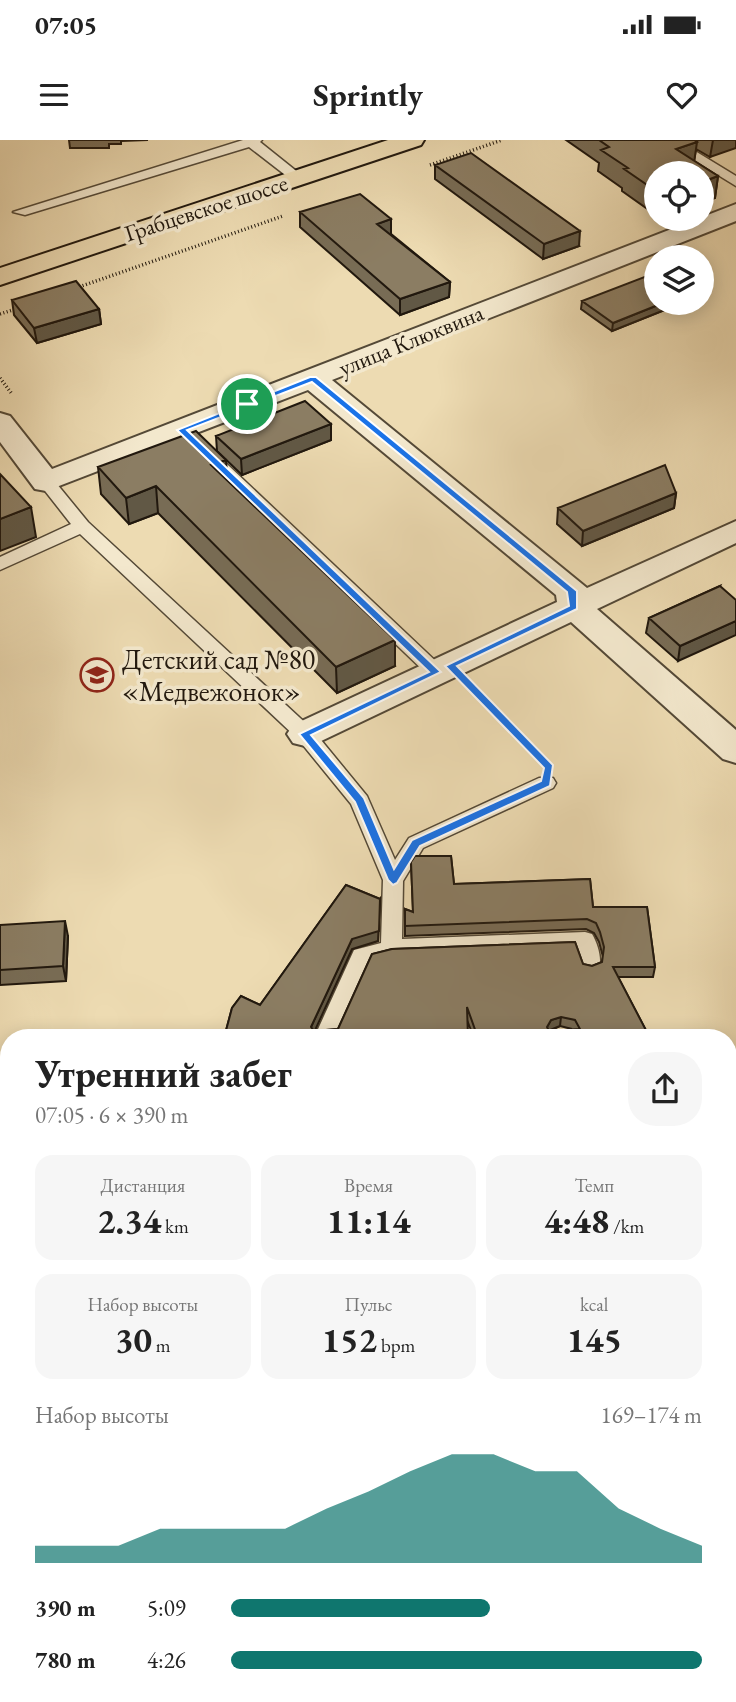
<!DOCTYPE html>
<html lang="ru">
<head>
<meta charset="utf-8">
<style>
  body { margin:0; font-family:"EB Garamond",serif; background:#f6f6f6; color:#222; height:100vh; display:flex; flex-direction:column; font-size:26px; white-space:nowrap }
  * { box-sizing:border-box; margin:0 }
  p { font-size:23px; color:#767676 }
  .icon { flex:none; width:38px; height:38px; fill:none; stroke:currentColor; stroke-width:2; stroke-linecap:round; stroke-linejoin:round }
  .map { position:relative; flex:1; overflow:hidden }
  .details { position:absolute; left:0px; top:889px; width:737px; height:674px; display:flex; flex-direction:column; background:#fff; border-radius:28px 28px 0 0; box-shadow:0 4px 18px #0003 }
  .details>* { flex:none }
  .controls { position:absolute; left:644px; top:21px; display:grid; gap:14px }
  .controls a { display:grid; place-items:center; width:70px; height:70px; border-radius:50%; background:#fff; box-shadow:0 4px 18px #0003; font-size:35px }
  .pin { position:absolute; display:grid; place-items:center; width:60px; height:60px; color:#fff; margin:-30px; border:4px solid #fff; border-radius:50%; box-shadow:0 2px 7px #0007 }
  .round { display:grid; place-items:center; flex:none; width:74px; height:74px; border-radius:28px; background:#f6f6f6 }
  .head { display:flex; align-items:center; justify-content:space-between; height:119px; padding:0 35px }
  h1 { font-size:38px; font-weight:700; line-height:52px }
  .figures { display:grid; grid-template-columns:repeat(3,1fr); gap:10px; height:119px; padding:7px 35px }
  .figures div { display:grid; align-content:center; border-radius:18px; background:#f6f6f6; text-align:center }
  .figures b { font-size:35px; font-weight:700 }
  .figures small { font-size:19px; font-weight:400 }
  .figures p { font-size:19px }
  .chart { height:196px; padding:14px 35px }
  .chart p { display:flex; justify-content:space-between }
  .chart svg { width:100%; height:126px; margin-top:7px; fill:#0f766e; opacity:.7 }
  ul { padding:0 35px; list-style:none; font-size:23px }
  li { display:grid; grid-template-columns:112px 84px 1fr; align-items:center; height:52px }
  li i { height:18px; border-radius:9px; background:#0f766e }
  .status { display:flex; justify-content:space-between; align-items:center; height:49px; padding:0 35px; background:#fff; direction:ltr }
  .status svg { height:19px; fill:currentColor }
  header { display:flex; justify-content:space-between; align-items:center; height:91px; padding:0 35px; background:#fff; font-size:32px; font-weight:700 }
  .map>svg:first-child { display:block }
</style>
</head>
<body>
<div class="status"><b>07:05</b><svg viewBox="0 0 49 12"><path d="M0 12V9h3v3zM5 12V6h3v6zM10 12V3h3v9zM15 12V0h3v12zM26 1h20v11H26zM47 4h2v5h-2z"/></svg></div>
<header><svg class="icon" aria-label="menu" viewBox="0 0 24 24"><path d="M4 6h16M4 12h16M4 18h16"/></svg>Sprintly<svg class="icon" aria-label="heart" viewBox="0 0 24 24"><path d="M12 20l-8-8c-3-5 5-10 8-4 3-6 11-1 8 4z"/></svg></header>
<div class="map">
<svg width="736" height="1562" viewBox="0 0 736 1562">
  <rect width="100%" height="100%" fill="#eddbb2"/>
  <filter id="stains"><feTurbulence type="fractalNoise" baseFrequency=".00286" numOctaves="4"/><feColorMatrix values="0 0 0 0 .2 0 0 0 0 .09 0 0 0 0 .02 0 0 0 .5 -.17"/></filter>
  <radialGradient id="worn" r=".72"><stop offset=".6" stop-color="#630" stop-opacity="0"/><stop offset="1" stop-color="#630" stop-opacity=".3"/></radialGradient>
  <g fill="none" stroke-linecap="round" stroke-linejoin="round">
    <defs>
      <path id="service" d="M243 0H262L260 2 305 38 293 41 249 7 25 75 13 72Z
        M661 0H677L736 36V46Z
        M206 308 212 310 443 528 445 532 443 536H429L200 316V310Z
        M46 337 52 338 88 382 312 589 367 656 395 720 409 698 539 638H553L556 643 553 648 423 708 403 741 402 799 585 792 592 794C598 804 603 821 598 831L590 833 582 831 576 809 391 816 370 822 336 898H314L354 810 381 803 383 740 351 664 298 599 80 394 0 430V417L71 384 38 342Z
        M728 1248 736 1251V1284L733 1285 728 1283Z"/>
      <path id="minor" d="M736 64V81L332 240 587 448 736 381V403L597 469 736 590V623L723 619 571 482 317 603 305 606 293 603 287 594 293 585 557 462 556 455 308 250 46 351 35 349 0 302V273L10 276 52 329Z
        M550 1554H602L604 1562H552Z"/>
      <path id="tertiary" d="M736 1431V1481L728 1482V1432Z
        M9 1486V1538L0 1539V1487Z"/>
      <path id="primary" d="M388 0H424L421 5 0 145V128Z"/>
    </defs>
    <!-- service casing -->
    <use href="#service" stroke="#544937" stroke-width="3"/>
    <!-- minor casing -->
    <use href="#minor" stroke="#544937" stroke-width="4"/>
    <!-- tertiary casing -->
    <use href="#tertiary" stroke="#544937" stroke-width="4"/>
    <!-- primary casing -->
    <use href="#primary" stroke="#21180e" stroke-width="4"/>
    <!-- path-far1 -->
    <path stroke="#21180e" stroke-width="3.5" stroke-dasharray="1 2.5" stroke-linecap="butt" d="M430 25 502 0
      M76 148 283 76
      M0 174 19 168
      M0 238 12 254"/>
    <!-- path -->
    <path stroke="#21180e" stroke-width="4.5" stroke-dasharray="2 3.5" stroke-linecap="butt" d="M473 549 540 618"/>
    <!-- service -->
    <use href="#service" fill="#f3e8cd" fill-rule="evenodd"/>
    <!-- minor -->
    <use href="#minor" fill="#f3e8cd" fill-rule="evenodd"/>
    <!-- tertiary -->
    <use href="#tertiary" fill="#f3e8cd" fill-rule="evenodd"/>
    <!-- primary -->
    <use href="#primary" fill="#eddbb2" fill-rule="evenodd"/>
  </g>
  <!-- wall -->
  <path fill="#786c55" stroke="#21180e" stroke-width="2" fill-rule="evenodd" d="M69 0H148L121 1V4H109V8H70Z
    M566 0H736L710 17 696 9 694 21 718 36 715 58 702 62V33H656V75L622 51V48L598 31 599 23Z
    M435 25 579 106 543 119 435 39Z
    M300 72 391 94 450 142 449 157 400 175 300 87Z
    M12 160 99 169 101 184 37 203 14 175Z
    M582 161 656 163H677V165L612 191 581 169Z
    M331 284V300L242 335 217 311 216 296Z
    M98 327 227 340 395 526 337 553 158 373 129 384 101 354Z
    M676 353 674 368 582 406 557 384 558 368Z
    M720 446 678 521 646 493 649 478Z
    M415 716H451L454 744 590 739 593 767H647L655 827 653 837H618L650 898H474L467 880 468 898H224L232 868 241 856 260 865 346 745 380 759 378 801 352 809 314 891 338 889 372 814 392 809 575 802 583 824 592 826 602 822 603 817 599 802 594 793 586 789 405 796V769L413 772 411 722ZM560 886 572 889 549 891Z
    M0 785 68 796 66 841 0 845Z
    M0 930H9V1056L0 1057Z
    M728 1057 736 1075V1249L729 1247V1276L728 1280Z
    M0 1178H9V1284L0 1285Z"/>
  <!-- shaded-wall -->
  <path fill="#615845" stroke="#21180e" stroke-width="2" d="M713 0H736V8L710 17Z
    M697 2 694 23 676 9Z
    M718 36 715 58 702 62V42Z
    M391 79V94L377 99V84Z
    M580 91 579 106 543 119 544 104Z
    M450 142 449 157 400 175V159Z
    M663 163H677V165L612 191 613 183Z
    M99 169 101 184 37 203 34 188Z
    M331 284V300L242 335 241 319Z
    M226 320 228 346 211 325Z
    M156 346 158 373 129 384 126 358Z
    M676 353 674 368 582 406 583 391Z
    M31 367 36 397 0 411V379Z
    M736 481V495L678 521 680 506Z
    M395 500V526L337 553 336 527Z
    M380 759 378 801 352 809 312 897 311 887 352 799Z
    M65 781 68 796 66 841 63 826Z
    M561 877 560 886 550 890 546 897 547 887 551 880Z"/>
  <!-- building -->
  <path fill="#8b7d63" stroke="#21180e" stroke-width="2" fill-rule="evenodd" d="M599 0H694L697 2 676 9 718 36 702 42V33H656V51L624 29 628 28 601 10 609 7Z
    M471 13 580 91 544 104 435 25Z
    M360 54 391 79 377 84 450 142 400 159 300 72Z
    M647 136 656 142V163H663L613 183 582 161Z
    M76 141 99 169 34 188 12 160Z
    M305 261 331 284 241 319 216 296Z
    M196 291 226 320 211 325 395 500 336 527 156 346 126 358 98 327Z
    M665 325 676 353 583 391 558 368Z
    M0 334 31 367 0 379Z
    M720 446 736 460V481L680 506 649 478Z
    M415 716H451L454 744 590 739 593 767H647L655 827H613L650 898H478L467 867 468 898H224L232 868 241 856 260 865 346 745 380 759 379 791 352 799 311 887 314 891 338 889 372 814 392 809 575 802 583 824 592 826 602 822 604 807 600 792 596 783 587 779 405 786V769L413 772 411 722ZM561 877 575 880 580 889 549 891 547 887 551 880Z
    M65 781 63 826 0 830V785Z
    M0 930H9V1042H0Z
    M728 1057 736 1075V1239L729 1237V1276L728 1277Z
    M0 1178H9V1272H0Z
    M502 1554 503 1562H412Z"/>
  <!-- route -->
  <path fill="#1a73e8" stroke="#fff" stroke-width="2" fill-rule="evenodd" d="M310 237H316L577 451V469L457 526 553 625 550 646 420 706 397 743 393 745 388 740 355 662 299 594 429 532 177 290ZM312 242 567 452 569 466 445 526 544 628 541 641 412 700 394 729 364 658 311 595 441 532 187 290Z"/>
  <!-- icons -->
  <defs>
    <symbol id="school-ring" viewBox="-11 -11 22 22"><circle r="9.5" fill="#f3e8cd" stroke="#8f2418" stroke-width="1.5"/><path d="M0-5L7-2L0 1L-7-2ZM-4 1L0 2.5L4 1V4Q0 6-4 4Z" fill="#8f2418"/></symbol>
  </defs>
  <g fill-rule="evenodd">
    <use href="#school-ring" x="78" y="516" width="38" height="38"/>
  </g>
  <g text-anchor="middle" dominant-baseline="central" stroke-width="7" stroke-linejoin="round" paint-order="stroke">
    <!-- far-street labels -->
    <g font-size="23" fill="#21180e" stroke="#f3e8cd">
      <text transform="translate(206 68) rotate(-18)">Грабцевское шоссе</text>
      <text transform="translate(411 200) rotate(-22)">улица Клюквина</text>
    </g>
    <!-- poi labels -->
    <g font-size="28" fill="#21180e" stroke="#f3e8cd" text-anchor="start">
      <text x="122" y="519">Детский сад №80<tspan x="122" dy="32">«Медвежонок»</tspan></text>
    </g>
  </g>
  <rect width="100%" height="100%" filter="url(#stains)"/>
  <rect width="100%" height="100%" fill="url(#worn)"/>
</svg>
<div class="controls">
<a><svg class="icon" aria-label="locate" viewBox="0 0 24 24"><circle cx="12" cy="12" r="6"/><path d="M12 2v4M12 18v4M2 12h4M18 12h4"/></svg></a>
<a><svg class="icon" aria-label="layers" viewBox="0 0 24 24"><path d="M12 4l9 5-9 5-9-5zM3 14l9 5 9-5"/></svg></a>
</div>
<div class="pin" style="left:247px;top:264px;background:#1e9e55"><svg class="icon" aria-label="arrive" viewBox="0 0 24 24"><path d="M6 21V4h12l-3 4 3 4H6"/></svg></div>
<section class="details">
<div class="head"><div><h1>Утренний забег</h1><p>07:05 · 6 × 390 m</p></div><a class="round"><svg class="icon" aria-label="share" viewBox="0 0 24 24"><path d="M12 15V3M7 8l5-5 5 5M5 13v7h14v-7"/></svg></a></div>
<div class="figures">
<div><p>Дистанция</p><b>2.34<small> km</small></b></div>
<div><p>Время</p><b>11:14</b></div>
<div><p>Темп</p><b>4:48<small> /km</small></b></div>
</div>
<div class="figures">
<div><p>Набор высоты</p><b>30<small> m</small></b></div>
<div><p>Пульс</p><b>152<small> bpm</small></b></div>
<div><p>kcal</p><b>145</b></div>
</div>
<div class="chart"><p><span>Набор высоты</span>169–174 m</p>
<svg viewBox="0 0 160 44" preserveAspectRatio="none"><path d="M0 44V38L10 38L20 38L30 32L40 32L50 32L60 32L70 25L80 19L90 12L100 6L110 6L120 12L130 12L140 25L150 32L160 38V44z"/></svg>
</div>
<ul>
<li><b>390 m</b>5:09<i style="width:55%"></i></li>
<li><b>780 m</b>4:26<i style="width:100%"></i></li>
</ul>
</section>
</div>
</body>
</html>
